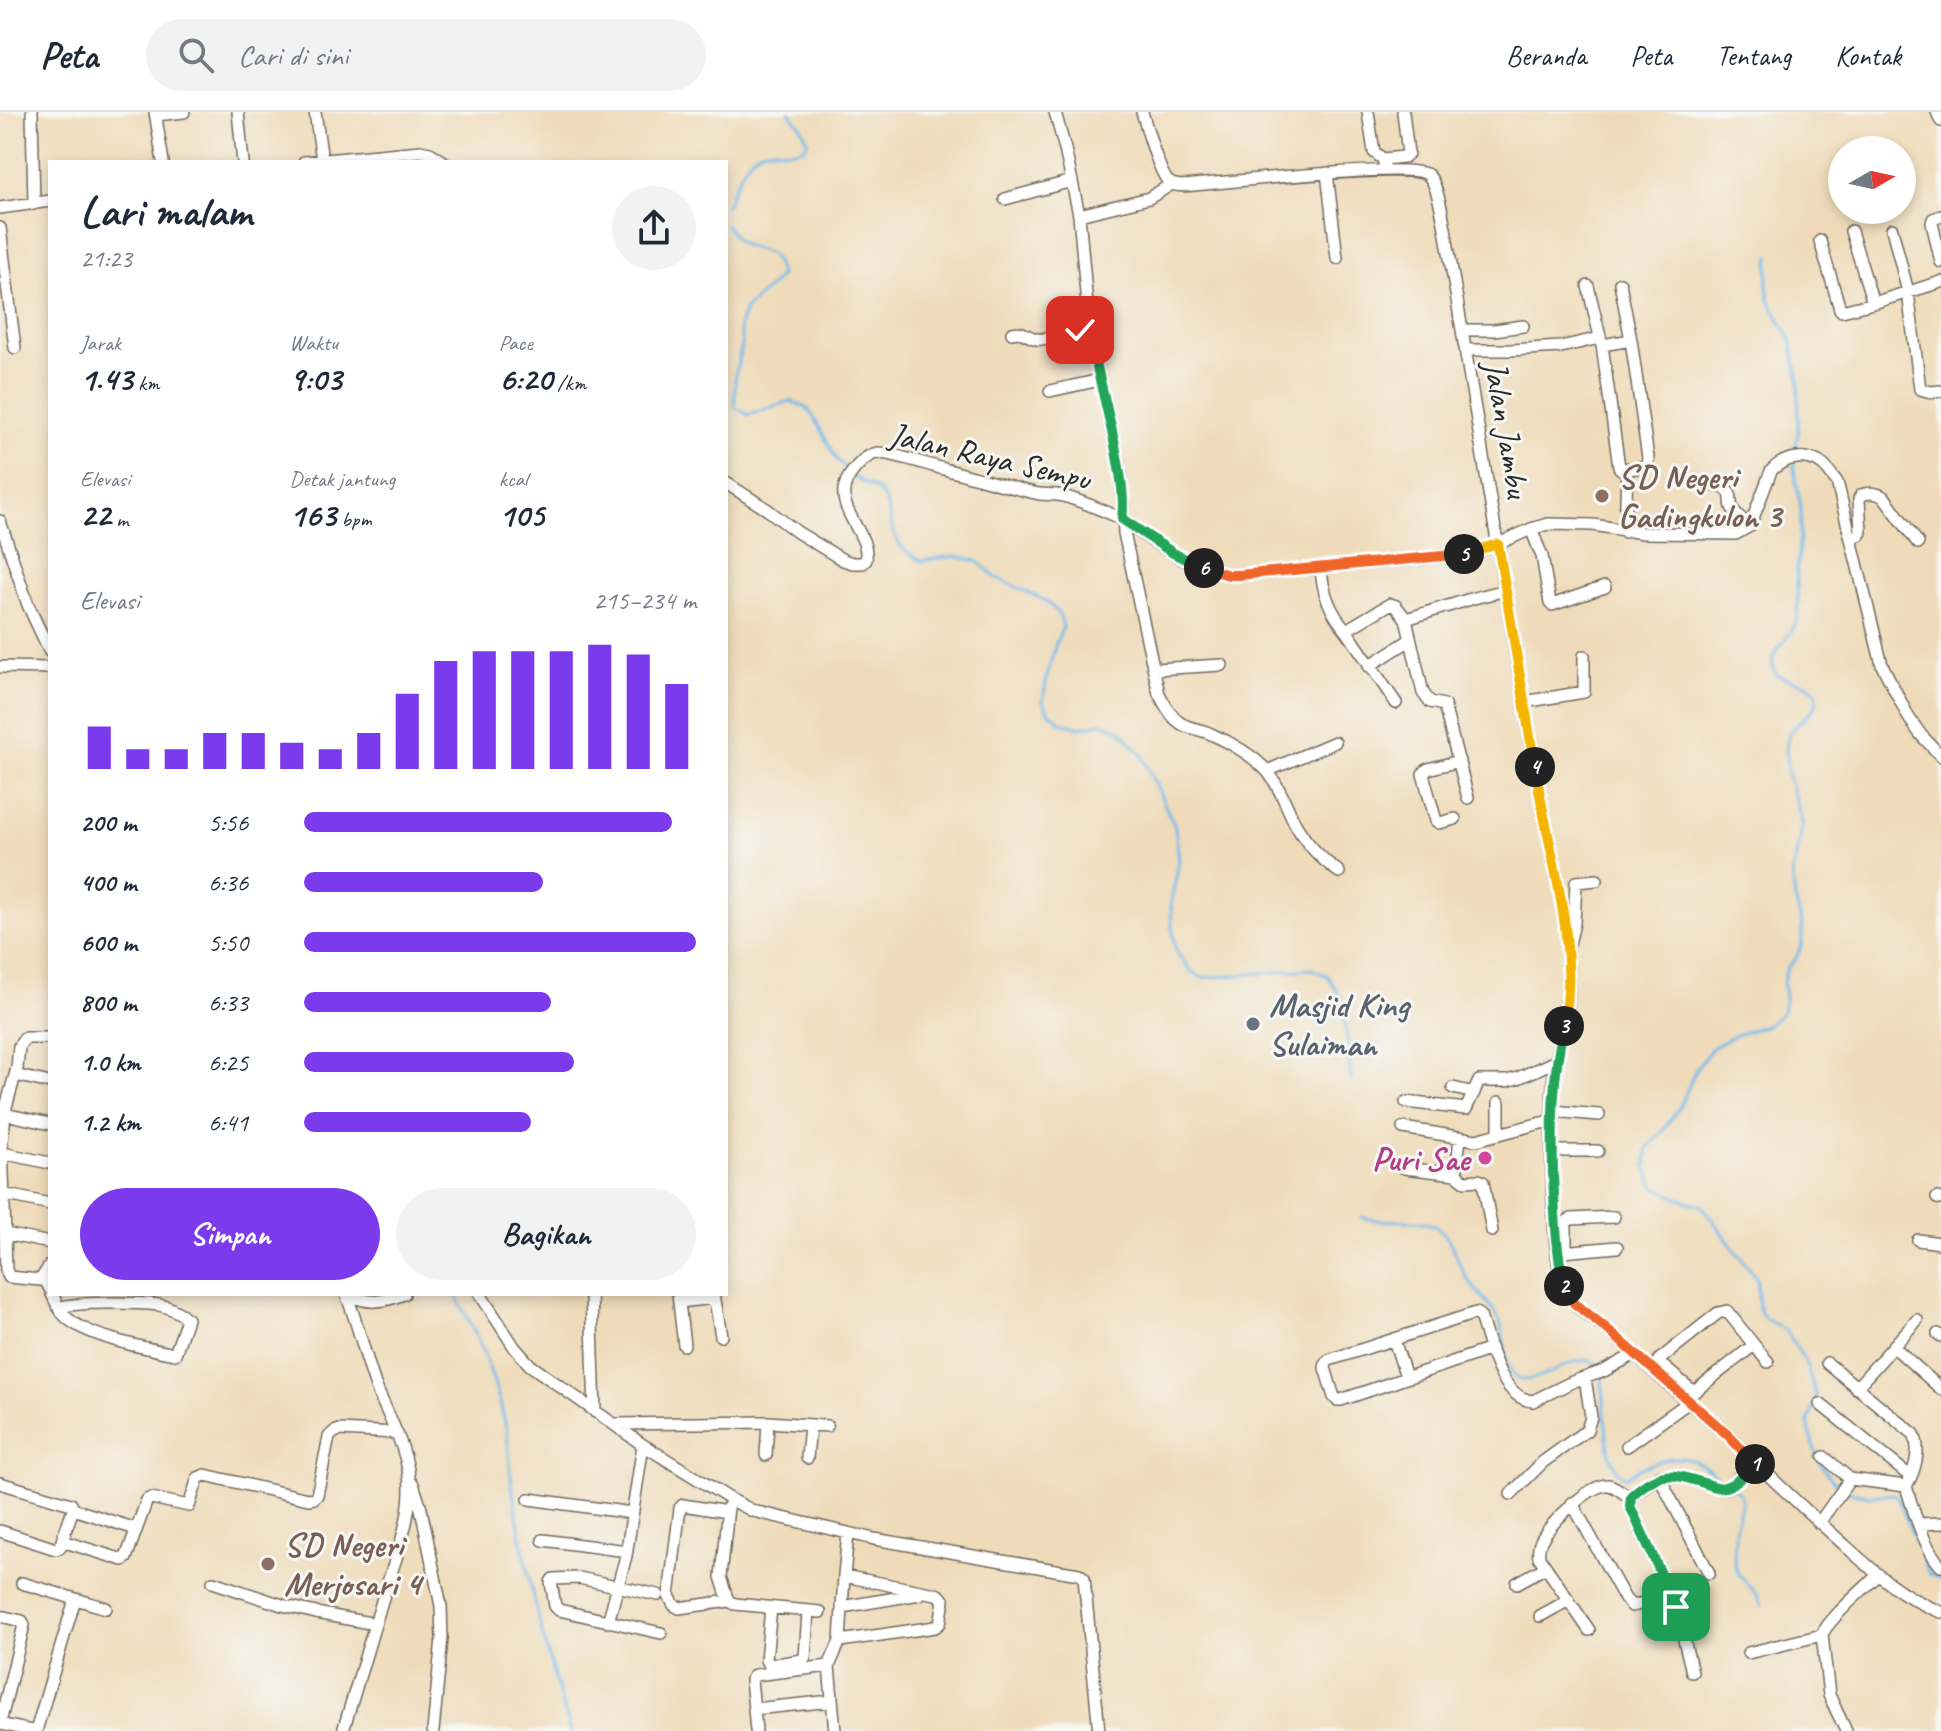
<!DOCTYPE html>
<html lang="id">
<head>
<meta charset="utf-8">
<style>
  body { margin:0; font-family:Caveat,sans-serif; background:#f2f2f3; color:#1f2937; height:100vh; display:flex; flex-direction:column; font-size:30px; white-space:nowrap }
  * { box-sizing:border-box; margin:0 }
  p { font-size:26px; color:#747a83 }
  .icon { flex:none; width:44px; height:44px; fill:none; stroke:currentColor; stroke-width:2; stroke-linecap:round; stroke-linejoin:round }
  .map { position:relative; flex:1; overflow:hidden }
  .drawer { position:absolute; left:48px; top:48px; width:680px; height:1136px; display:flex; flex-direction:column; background:#fff; border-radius:0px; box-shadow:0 4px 12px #0003 }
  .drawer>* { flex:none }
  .needle { width:52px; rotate:81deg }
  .controls { position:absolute; left:1828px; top:24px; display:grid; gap:16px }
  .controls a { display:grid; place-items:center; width:88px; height:88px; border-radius:50%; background:#fff; box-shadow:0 4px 12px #0003; font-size:40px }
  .pin { position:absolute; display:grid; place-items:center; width:68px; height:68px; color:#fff; margin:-34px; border-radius:16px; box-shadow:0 4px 12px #0006 }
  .km { position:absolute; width:40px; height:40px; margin:-20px; border-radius:50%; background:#222; color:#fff; font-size:22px; line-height:40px; text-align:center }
  .round { display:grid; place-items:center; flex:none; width:84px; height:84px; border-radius:42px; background:#f2f2f3 }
  .head { display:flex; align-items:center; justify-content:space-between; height:136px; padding:0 32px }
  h1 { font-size:44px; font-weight:800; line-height:60px }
  .stats { display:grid; grid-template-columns:repeat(3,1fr); gap:12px; height:136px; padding:8px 32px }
  .stats div { display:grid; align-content:center }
  .stats b { font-size:34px; font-weight:800 }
  .stats small { font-size:22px; font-weight:400 }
  .stats p { font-size:22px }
  .chart { height:224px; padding:16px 32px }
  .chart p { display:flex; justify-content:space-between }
  .chart svg { width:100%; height:144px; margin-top:8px; stroke:#7c3aed; stroke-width:6 }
  .primary-button { display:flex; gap:16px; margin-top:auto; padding:16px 32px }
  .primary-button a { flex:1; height:92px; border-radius:48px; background:#7c3aed; color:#fff; font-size:32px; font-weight:800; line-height:92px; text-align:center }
  .primary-button a+a { background:#f2f2f3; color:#1f2937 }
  ul { padding:0 32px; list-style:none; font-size:26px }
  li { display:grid; grid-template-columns:128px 96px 1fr; align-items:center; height:60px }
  li i { height:20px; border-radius:10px; background:#7c3aed }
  header { display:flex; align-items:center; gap:48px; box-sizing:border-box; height:112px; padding:0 40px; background:#fff; border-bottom:2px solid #e0e1e3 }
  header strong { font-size:38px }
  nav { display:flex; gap:44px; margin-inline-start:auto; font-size:28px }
  .search { width:560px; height:72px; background:#f2f2f3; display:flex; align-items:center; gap:20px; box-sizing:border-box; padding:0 28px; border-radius:44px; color:#747a83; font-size:30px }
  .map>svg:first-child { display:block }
</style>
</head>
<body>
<header>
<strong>Peta</strong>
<div class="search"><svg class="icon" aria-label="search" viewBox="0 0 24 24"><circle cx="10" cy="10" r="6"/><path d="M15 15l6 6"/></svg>Cari di sini</div>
<nav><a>Beranda</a><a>Peta</a><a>Tentang</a><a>Kontak</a></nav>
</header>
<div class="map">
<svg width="1941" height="1619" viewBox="0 0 1941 1619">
  <rect width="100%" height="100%" fill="#f6f6f2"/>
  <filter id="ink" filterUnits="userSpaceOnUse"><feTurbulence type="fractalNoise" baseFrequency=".0125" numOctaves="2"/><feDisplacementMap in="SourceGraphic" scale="16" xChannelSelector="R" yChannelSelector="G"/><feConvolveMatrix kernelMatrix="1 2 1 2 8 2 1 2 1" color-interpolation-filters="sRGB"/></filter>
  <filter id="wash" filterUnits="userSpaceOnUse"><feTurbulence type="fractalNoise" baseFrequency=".006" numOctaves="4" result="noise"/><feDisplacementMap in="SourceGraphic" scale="32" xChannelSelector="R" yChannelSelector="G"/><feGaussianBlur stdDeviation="1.8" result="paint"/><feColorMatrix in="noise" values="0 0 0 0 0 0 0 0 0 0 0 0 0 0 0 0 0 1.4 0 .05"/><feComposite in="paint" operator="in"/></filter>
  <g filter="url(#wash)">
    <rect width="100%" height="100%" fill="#efdbb9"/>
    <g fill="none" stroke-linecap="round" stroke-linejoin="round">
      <!-- stream -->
      <path stroke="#71b9e8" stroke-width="3" d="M726 94C733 78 746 40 766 37 782 35 787 43 805 35L808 29 801 14 789 0
        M726 113C729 117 733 125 738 129 756 143 774 131 780 163L772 173 745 197 739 215 742 232 735 265V295L748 303 790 289 806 295 814 306 837 348 848 358
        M1770 143 1767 174 1769 188 1791 228 1799 268 1798 321 1794 344
        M1794 352C1794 369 1801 385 1801 402 1801 420 1798 440 1797 459 1796 475 1800 493 1796 509 1791 530 1763 540 1776 563L1809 573 1817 581 1816 594 1789 621 1786 636 1788 663 1802 710 1800 729 1792 760 1795 788 1802 812V832L1796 846 1787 856 1783 869 1785 885 1783 900 1769 912 1736 923 1712 936 1696 957 1680 994 1662 1020 1648 1035 1646 1055 1655 1075 1677 1086 1702 1094 1757 1167 1759 1197 1765 1207 1786 1218 1806 1251 1816 1285 1808 1311 1813 1333 1819 1349 1832 1368 1841 1375
        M853 364C861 371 873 374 880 381 893 397 888 419 901 434 906 441 915 445 922 449L955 444 977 449 995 465 1046 489 1059 502 1063 515 1056 531 1047 564 1043 589 1048 599 1061 610 1080 615 1102 611 1120 618 1142 643 1175 715 1179 748 1171 791 1172 816 1176 839 1191 859 1203 866 1311 857 1328 864 1341 886 1348 932 1351 968
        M1362 1105C1383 1113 1419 1104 1435 1114 1453 1124 1456 1150 1467 1166 1475 1180 1491 1191 1498 1205 1506 1220 1503 1247 1511 1259 1531 1290 1585 1225 1598 1257
        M455 1182C477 1221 494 1263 504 1307 510 1331 509 1356 513 1380 526 1461 545 1541 571 1619
        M1601 1264C1607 1287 1601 1353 1625 1365 1645 1353 1670 1340 1694 1349 1705 1353 1716 1364 1726 1371
        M1733 1376 1739 1380 1742 1389 1735 1418 1734 1451 1737 1460 1757 1483 1762 1494
        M1847 1379 1869 1384 1894 1382 1897 1385 1929 1462 1941 1467"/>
    </g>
  </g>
  <g filter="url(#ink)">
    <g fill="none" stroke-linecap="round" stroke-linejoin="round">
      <defs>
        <path id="minor" d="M32 0 34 92
          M155 0 163 50
          M238 0 243 50
          M315 0 322 48
          M1055 0 1065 37 1079 103 1089 215 1121 363 1124 421 1159 582C1165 592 1171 606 1182 612 1190 617 1202 617 1211 622 1230 630 1254 644 1268 660 1281 676 1287 697 1297 715 1308 734 1321 747 1339 760
          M1142 0C1146 13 1160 65 1170 71 1177 75 1187 74 1195 73 1226 70 1414 50 1428 63 1440 74 1446 124 1449 140L1536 664C1549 733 1569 803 1569 873 1569 904 1558 933 1554 963 1550 1001 1549 1156 1568 1185 1578 1199 1597 1208 1610 1220 1637 1244 1664 1269 1691 1292 1705 1304 1720 1315 1733 1328 1766 1362 1802 1395 1838 1427 1870 1456 1900 1485 1941 1500
          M1368 0 1374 40 1383 47 1384 51
          M1937 0 1941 9
          M156 3 184 0
          M1383 47 1404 45 1408 42 1403 0
          M304 50 420 39 430 41 444 50
          M1327 61 1337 146
          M1005 87 1072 69
          M0 96 50 89
          M1079 103 1149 86 1172 72
          M1941 104 1933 107 1932 111 1941 150
          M0 116 15 236
          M1892 117 1908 180 1920 277 1931 280 1941 279
          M1851 119 1873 191
          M1820 129 1840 197 1842 199 1873 191 1941 170
          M1588 174 1602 233 1619 355 1621 357 1636 356 1647 353 1648 346 1631 228 1620 171
          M1462 218H1494L1523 214
          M1012 221C1025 218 1026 225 1037 227 1051 229 1063 217 1076 217 1088 217 1077 221 1089 215
          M1602 233 1631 228
          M1466 238H1511L1561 235 1600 226
          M1050 279 1100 268
          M726 371 768 398 797 420 843 448 853 451H863L866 448C870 423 837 398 845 374 848 362 865 342 878 341 893 341 928 353 944 357 975 365 1007 375 1039 382 1047 383 1055 382 1063 384 1082 389 1102 398 1120 406 1125 409 1130 413 1135 417 1166 438 1201 463 1239 463L1470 442 1498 432 1531 417 1548 412 1593 413 1643 421 1736 422 1750 414 1771 359C1784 344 1809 341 1824 354 1829 359 1833 365 1837 370L1882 553 1909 606 1921 623 1941 644
          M1700 372C1709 373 1726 372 1730 382 1732 386 1730 391 1732 395 1735 403 1744 409 1750 414
          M0 409 28 493 50 540
          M1531 417 1542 444 1550 491 1552 493 1605 475
          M1625 420 1627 357
          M1852 425 1859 423 1861 420 1859 387 1861 383C1870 380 1877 380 1885 386L1918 431
          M1321 455C1322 479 1330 500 1346 518
          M1406 507 1474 486 1506 478
          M1369 554 1410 528
          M0 555 50 556
          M1155 557 1222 553
          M1524 590 1584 580V544
          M1396 591 1346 518 1390 492 1396 494 1406 507 1423 581 1430 590 1444 593 1468 686
          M1267 659 1335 630
          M1455 707 1439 711 1436 709 1423 662 1428 657 1459 649
          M1569 832 1574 811 1576 770 1597 768
          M15 963 50 971
          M1453 976 1474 981
          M1406 990 1466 997 1479 969H1506L1518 966 1556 949
          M1553 999 1599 1003
          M5 1002 50 1012
          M1403 1016 1476 1028 1553 1008
          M1499 1022V990
          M1460 1026 1456 1062 1465 1069 1479 1068 1483 1070 1492 1119
          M1553 1039H1598
          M2 1041 50 1051
          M1404 1056 1456 1062
          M3 1082 50 1092
          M1937 1086 1941 1087
          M5 1122 50 1131
          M1918 1128 1941 1131
          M1562 1140 1617 1135
          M1566 1140V1110L1571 1107 1614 1105
          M50 1153 43 1164 50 1177
          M43 1164 40 1168 9 1165 6 1158 2 1029 6 995 17 956 19 934 25 926H50
          M52 1182C56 1190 59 1198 65 1204 85 1225 146 1236 175 1242L187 1207C180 1200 169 1195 159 1193 140 1191 74 1189 59 1196
          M348 1182C368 1193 384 1190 404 1182
          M480 1182 515 1236 530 1253 643 1333 730 1387 753 1399 874 1427 1079 1462 1084 1466 1099 1619
          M591 1182 595 1300
          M678 1182 684 1233
          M714 1182 721 1224
          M679 1190 715 1186
          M1938 1222 1941 1224
          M1394 1228 1406 1265
          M1754 1233 1768 1250
          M1894 1235 1941 1277
          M1491 1237 1341 1288H1337L1334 1285 1325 1256 1326 1251 1329 1248 1476 1201 1480 1204C1489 1230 1500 1287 1533 1289L1572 1270 1604 1259 1635 1242
          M1856 1276 1917 1208
          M1685 1287 1694 1280 1754 1233 1727 1199 1718 1201 1659 1248 1660 1252 1694 1280
          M1820 1292 1911 1365
          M616 1312 768 1310 827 1314
          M1627 1334 1689 1290
          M766 1343 768 1310
          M1824 1345 1850 1367 1906 1374C1915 1359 1921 1338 1914 1322L1827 1251
          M807 1346 810 1313
          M1659 1364 1709 1461
          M0 1371 71 1392 73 1397 136 1417
          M413 1372 421 1397 441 1494 442 1526 433 1619
          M1906 1374C1912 1395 1925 1438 1941 1454
          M1511 1382 1543 1350 1587 1318 1591 1305 1585 1266
          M529 1387 632 1401
          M1572 1391 1625 1487 1632 1494 1637 1493 1670 1482
          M728 1395 721 1465 729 1489
          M727 1400 683 1393 680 1396 669 1484 674 1493 679 1496 729 1489 735 1492 820 1500
          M1819 1411 1850 1367
          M1919 1412 1941 1411
          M0 1419 56 1437 60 1435 62 1429 123 1448 126 1446 147 1388 151 1386 189 1394 198 1366 205 1363 308 1387 314 1386 317 1383 329 1325 334 1320 340 1318 396 1321
          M543 1428 627 1439
          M62 1429 73 1397
          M213 1470 282 1493 316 1501 375 1512
          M22 1471 106 1496
          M1517 1471 1546 1455
          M658 1483 579 1466 553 1467 551 1470 555 1494 559 1498 661 1521
          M842 1495 920 1482
          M771 1496 766 1548 767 1550 770 1553 802 1548 805 1546 808 1499
          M0 1504 22 1509 24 1513 0 1611
          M1540 1504 1569 1488
          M608 1510 626 1444 643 1333
          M1589 1518 1539 1445C1538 1438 1539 1432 1542 1427 1551 1411 1590 1371 1609 1373 1617 1375 1624 1381 1630 1386
          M840 1529 935 1515 940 1511 944 1489 940 1484 936 1482 844 1464 848 1421
          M1748 1541 1822 1523
          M829 1554 835 1619
          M1692 1560 1676 1495 1630 1394 1631 1384 1659 1364H1679L1722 1376 1728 1375 1755 1351
          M832 1589 754 1597 751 1568 755 1563 829 1554 840 1529 844 1464
          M754 1597 756 1619
          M0 1612 32 1619
          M36 1619 75 1487
          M343 1619C357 1572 371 1526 385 1479 395 1449 410 1410 410 1378 410 1341 390 1308 376 1275 365 1244 358 1212 346 1182
          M1846 1619 1829 1583 1822 1523C1828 1507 1864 1477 1878 1463"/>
      </defs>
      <!-- minor casing -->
      <use href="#minor" stroke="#70695d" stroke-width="14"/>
      <!-- minor -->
      <use href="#minor" stroke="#fff" stroke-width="11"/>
    </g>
  </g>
  <g fill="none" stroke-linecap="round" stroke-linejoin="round" filter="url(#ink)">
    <defs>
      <path id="split-1" d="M1676 1495 1630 1394 1631 1384C1661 1357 1671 1361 1707 1372 1712 1374 1719 1377 1725 1375 1735 1373 1748 1359 1755 1352"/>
      <path id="split-2" d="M1564 1174 1568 1184 1574 1191 1607 1217 1729 1324 1755 1352"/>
      <path id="split-3" d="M1564 1174C1556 1137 1555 1101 1553 1063 1552 1012 1552 963 1564 914"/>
      <path id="split-4" d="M1535 655C1548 740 1580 828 1564 914"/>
      <path id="split-5" d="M1464 442 1498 432 1535 655"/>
      <path id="split-6" d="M1204 456 1229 463H1239L1464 442"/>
      <path id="split-7" d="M1080 218 1089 215C1096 257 1108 297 1116 339 1120 361 1125 384 1122 407L1173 441 1204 456"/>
    </defs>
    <!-- split-1 casing -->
    <use href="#split-1" stroke="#fff" stroke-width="16"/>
    <!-- split-2 casing -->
    <use href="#split-2" stroke="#fff" stroke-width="16"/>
    <!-- split-3 casing -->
    <use href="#split-3" stroke="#fff" stroke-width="16"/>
    <!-- split-4 casing -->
    <use href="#split-4" stroke="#fff" stroke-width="16"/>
    <!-- split-5 casing -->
    <use href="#split-5" stroke="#fff" stroke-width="16"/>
    <!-- split-6 casing -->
    <use href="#split-6" stroke="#fff" stroke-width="16"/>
    <!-- split-7 casing -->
    <use href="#split-7" stroke="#fff" stroke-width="16"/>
    <!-- split-1 -->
    <use href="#split-1" stroke="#22a559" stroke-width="10"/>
    <!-- split-2 -->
    <use href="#split-2" stroke="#f0652b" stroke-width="10"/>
    <!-- split-3 -->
    <use href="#split-3" stroke="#22a559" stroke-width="10"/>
    <!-- split-4 -->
    <use href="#split-4" stroke="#f5b400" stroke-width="10"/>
    <!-- split-5 -->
    <use href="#split-5" stroke="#f5b400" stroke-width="10"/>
    <!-- split-6 -->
    <use href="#split-6" stroke="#f0652b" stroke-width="10"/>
    <!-- split-7 -->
    <use href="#split-7" stroke="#22a559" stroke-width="10"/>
  </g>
  <!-- markers -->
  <g fill="#8d6e63" stroke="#f6f6f2" stroke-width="3">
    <circle cx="1602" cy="384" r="8"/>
    <circle cx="268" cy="1452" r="8"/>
  </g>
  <circle fill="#6b7280" stroke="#f6f6f2" stroke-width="3" cx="1253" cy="912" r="8"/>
  <circle fill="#d1479c" stroke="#f6f6f2" stroke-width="3" cx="1485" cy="1046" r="8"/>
  <g text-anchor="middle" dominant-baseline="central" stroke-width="6" stroke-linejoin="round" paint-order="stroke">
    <!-- street labels -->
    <g font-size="34" fill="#2b2b2b" stroke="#f6f6f2">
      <text transform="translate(1507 317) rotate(80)">Jalan Jambu</text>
      <text transform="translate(990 344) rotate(13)">Jalan Raya Sempu</text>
    </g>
    <!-- education labels -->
    <g font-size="34" font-weight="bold" fill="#785e54" stroke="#f6f6f2" text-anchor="start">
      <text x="1618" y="364">SD Negeri<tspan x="1618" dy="39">Gadingkulon 3</tspan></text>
      <text x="284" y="1432">SD Negeri<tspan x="284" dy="39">Merjosari 4</tspan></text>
    </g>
    <!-- worship labels -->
    <g font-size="34" font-weight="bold" fill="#5b616d" stroke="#f6f6f2" text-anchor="start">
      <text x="1269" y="892">Masjid King<tspan x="1269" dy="39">Sulaiman</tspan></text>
    </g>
    <!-- hotel labels -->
    <g font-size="34" font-weight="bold" fill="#b23c85" stroke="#f6f6f2" text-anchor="end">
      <text x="1469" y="1046">Puri Sae</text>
    </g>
  </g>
</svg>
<div class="controls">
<a><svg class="needle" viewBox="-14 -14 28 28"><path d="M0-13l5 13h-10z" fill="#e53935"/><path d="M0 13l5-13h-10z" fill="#747a83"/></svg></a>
</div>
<div class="pin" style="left:1676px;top:1495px;background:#1e9e55"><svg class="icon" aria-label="arrive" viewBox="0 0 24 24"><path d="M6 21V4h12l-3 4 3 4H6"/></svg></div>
<div class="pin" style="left:1080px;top:218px;background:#d93025"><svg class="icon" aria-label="check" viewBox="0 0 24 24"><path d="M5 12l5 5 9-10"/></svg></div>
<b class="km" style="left:1755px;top:1352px">1</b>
<b class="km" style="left:1564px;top:1174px">2</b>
<b class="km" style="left:1564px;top:914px">3</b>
<b class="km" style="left:1535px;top:655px">4</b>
<b class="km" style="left:1464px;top:442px">5</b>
<b class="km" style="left:1204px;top:456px">6</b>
<section class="drawer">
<div class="head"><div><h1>Lari malam</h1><p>21:23</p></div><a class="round"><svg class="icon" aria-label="share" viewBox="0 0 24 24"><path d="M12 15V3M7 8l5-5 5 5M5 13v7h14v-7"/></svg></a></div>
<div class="stats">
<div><p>Jarak</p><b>1.43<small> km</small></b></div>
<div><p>Waktu</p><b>9:03</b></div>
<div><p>Pace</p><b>6:20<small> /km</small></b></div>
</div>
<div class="stats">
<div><p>Elevasi</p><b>22<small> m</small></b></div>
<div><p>Detak jantung</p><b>163<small> bpm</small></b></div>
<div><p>kcal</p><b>105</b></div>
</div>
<div class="chart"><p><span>Elevasi</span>215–234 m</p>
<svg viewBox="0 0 160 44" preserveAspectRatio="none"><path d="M5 44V31M15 44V38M25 44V38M35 44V33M45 44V33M55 44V36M65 44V38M75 44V33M85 44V21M95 44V11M105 44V8M115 44V8M125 44V8M135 44V6M145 44V9M155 44V18"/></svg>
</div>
<ul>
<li><b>200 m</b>5:56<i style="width:94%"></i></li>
<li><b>400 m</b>6:36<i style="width:61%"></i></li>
<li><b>600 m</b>5:50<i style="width:100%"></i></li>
<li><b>800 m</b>6:33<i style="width:63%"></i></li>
<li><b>1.0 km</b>6:25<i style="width:69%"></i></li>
<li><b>1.2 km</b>6:41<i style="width:58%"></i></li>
</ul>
<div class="primary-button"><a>Simpan</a><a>Bagikan</a></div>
</section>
</div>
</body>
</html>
